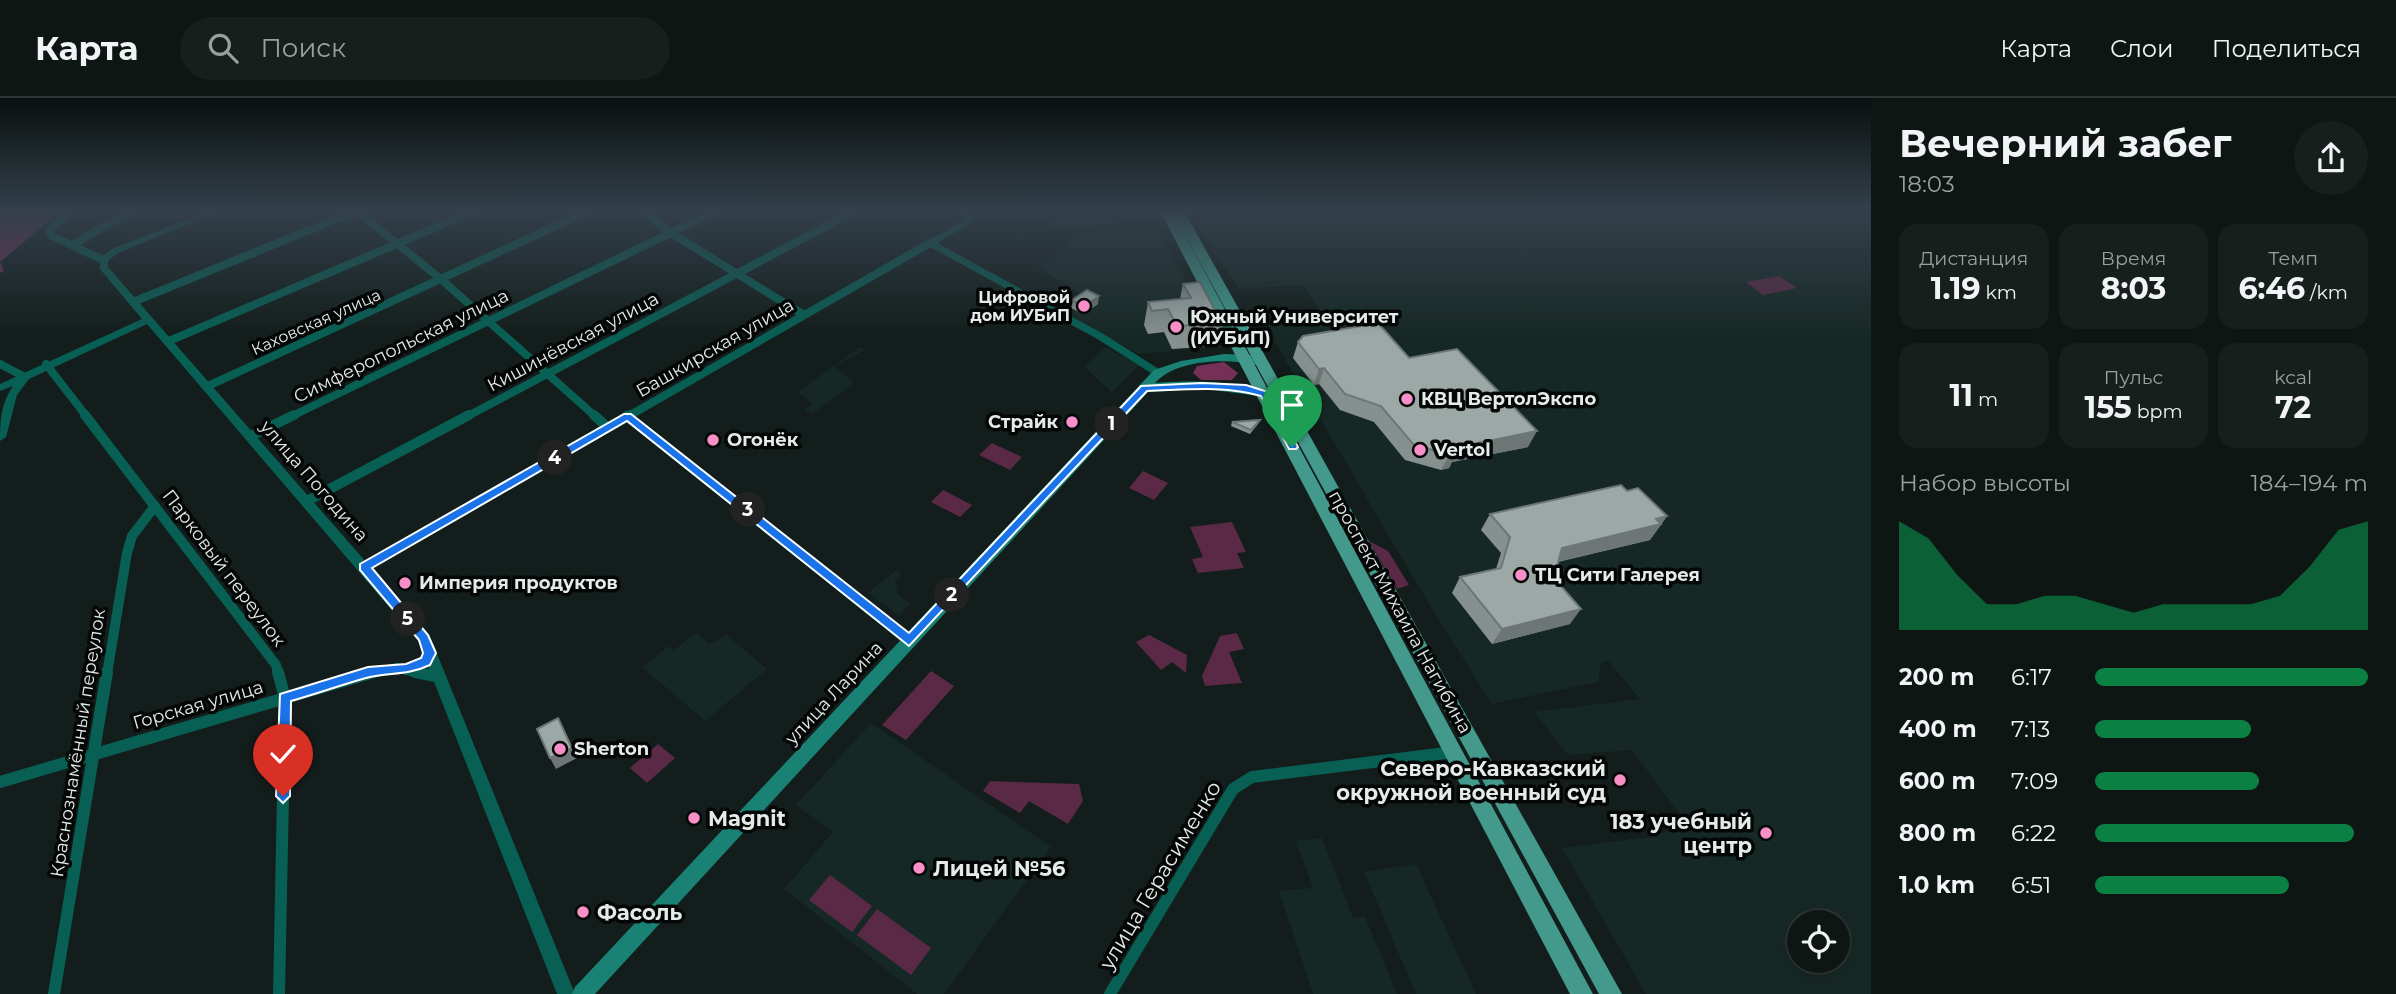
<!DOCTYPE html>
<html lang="ru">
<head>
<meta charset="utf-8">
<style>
  body { margin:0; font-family:Montserrat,sans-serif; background:#171f1d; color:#f1f3f6; height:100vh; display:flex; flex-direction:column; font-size:26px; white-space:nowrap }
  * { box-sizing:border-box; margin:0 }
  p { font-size:23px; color:#9b9fa0 }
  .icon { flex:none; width:38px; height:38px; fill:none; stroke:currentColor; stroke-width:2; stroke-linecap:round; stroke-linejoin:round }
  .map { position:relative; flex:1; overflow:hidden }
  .drawer { display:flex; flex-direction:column; background:#0e1614; width:525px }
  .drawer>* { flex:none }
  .buttons { position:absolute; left:1787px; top:812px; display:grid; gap:14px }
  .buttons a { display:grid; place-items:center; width:63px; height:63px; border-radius:50%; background:#0e1614; box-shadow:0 4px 18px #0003,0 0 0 2px #2e3534; font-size:35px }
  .pin { position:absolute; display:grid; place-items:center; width:60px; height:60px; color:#fff; margin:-72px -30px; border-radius:50% 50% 50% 0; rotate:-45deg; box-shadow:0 0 7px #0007 }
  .pin .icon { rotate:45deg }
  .km { position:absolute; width:35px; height:35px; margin:-18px; border-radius:50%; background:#222; color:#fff; font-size:19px; line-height:35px; text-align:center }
  .round { display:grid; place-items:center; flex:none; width:74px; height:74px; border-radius:37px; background:#171f1d }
  .head { display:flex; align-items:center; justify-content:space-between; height:119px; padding:0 28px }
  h1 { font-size:38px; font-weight:700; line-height:52px }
  .figures { display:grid; grid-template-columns:repeat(3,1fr); gap:10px; height:119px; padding:7px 28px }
  .figures div { display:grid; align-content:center; border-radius:18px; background:#171f1d; text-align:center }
  .figures b { font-size:30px; font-weight:700 }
  .figures small { font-size:19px; font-weight:400 }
  .figures p { font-size:19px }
  .chart { height:196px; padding:14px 28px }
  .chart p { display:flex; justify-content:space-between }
  .chart svg { width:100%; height:126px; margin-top:7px; fill:#0b8043; opacity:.7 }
  ul { padding:0 28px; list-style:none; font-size:23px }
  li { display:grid; grid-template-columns:112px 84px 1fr; align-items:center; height:52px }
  li i { height:18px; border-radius:9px; background:#0b8043 }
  header { display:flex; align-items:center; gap:42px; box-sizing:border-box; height:98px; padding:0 35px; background:#0e1614; border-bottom:2px solid #2e3534 }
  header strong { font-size:33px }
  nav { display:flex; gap:38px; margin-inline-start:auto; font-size:24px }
  .search { width:490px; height:63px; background:#171f1d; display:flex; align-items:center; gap:18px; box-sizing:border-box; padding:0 24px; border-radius:38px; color:#9b9fa0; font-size:26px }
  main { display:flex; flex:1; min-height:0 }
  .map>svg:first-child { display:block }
</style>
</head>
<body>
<header>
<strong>Карта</strong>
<div class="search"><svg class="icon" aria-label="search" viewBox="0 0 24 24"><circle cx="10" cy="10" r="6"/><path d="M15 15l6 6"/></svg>Поиск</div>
<nav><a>Карта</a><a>Слои</a><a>Поделиться</a></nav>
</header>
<main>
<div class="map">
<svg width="1871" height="896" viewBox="0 0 1871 896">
  <rect width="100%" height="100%" fill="#131d1b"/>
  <!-- built -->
  <path fill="#162825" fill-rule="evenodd" d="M1044 113H1109L1116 126 1062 131 1050 127Z
    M1188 113H1871V896H1646L1562 750 1650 739 1673 731 1684 722 1632 652 1568 657 1534 614 1640 601 1608 563 1601 565 1598 584 1492 606 1433 513 1275 244 1270 225 1318 215 1320 212 1303 187 1239 191ZM1799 824H1838V863H1799Z
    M1143 129 1162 138 1221 249 1139 256 1063 214 1085 198 1038 170 1083 134Z
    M860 249 865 252 834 268 854 285 812 316 805 312 812 305 797 294Z
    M1106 249 1139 267 1112 295 1084 268Z
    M896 472 901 476 895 482 898 497 910 506 899 518 868 495Z
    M696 535 709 546 727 537 767 571 705 623 642 569 669 548 674 552Z
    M871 625 1051 749 944 896H917L784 791 833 734 796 707Z
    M1322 740 1353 820 1365 819 1397 896H1313L1279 793 1313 790 1296 743Z
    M1416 766 1476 896H1416L1364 774Z"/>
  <!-- green -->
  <path fill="#5a2945" d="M1779 178 1797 190 1763 197 1746 184Z
    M992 345 1022 359 1010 372 979 357Z
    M1143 373 1168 385 1154 402 1129 390Z
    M943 392 972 407 960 419 931 404Z
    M1232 424 1246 454 1237 455 1244 470 1198 475 1192 461 1203 459 1190 429Z
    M1369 443 1388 453 1409 487 1397 491Z
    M1237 535 1244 551 1229 554 1242 585 1205 588 1202 578 1220 538Z
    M1149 537 1187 557 1186 575 1172 564 1161 572 1136 544Z
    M931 573 954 588 906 642 882 627Z
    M658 646 675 660 647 685 630 670Z
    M990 683 1079 686 1083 703 1068 726 1029 703 1020 715 983 693Z
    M830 777 872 808 852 834 809 802Z
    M877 811 931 850 911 877 857 837Z"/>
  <!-- forest -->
  <path fill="#753058" d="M0 113H61L0 164 4 173 0 175Z
    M1224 264 1238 275 1232 282H1201L1193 275 1197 268Z"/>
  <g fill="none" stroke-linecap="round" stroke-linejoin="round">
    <!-- minor-far2 -->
    <path stroke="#085f54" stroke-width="8" d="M70 113 49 133 52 138 103 162
      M357 113 442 182 596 319
      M643 113 671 135 804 217
      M74 146 131 113
      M133 204 356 113
      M169 243 474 113
      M0 266 25 279
      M46 266 87 319
      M208 288 588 113
      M290 319 716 113
      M466 319 855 113
      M627 319 930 145"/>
    <!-- minor-far1 -->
    <path stroke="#085f54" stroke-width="10" d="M85 317 276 567 278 576
      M594 317 607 329
      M627 318 909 543
      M251 338 294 317
      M307 403 469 317
      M365 469 630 317
      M107 576 127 455 132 438 155 408
      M366 576 397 570 423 576"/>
    <!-- minor -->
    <path stroke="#085f54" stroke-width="12" d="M278 574 285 600 279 896
      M415 574 438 579
      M0 684 374 574
      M54 896 107 574
      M1110 896 1233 691 1252 679 1454 654"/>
    <!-- tertiary -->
    <path fill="#085f54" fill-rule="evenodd" d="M209 113H220L118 155 108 163V169L429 536 575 896H557L418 543 147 226 29 281 17 297 6 339 0 343C0 323 1 305 13 288L0 293V286L142 221 100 171V160L112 151Z
      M954 113H965L972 116 974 123 937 145 1107 238 1162 273V277H1154L1099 242 927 147V143L965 122V119Z"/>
    <!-- secondary -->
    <path fill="#198274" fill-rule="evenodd" d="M1224 256 1250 257 1265 261 1267 264 1261 268C1230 260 1178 260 1155 285 1194 282 1231 283 1268 293L1270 296 1268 299 1205 291 1148 294 595 896H572L575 889 1154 272 1181 263Z"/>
    <!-- primary -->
    <path fill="#439a8c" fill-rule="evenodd" d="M1160 113H1172L1593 896H1570Z
      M1172 113H1184L1622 896H1599Z"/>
  </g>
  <!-- wall -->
  <path fill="#86908f" d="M1183 186 1222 225 1217 248 1172 251 1164 234 1148 236 1144 227 1148 204 1180 201Z
    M1072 202 1098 206 1083 216 1071 210Z
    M1298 244 1409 260 1528 349 1452 364 1449 370 1441 372 1405 362 1374 324 1340 312 1319 286 1314 287 1293 260Z
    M1260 322 1258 326 1250 336 1231 328 1232 324Z
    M1490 416 1667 418 1650 442 1558 464 1554 480 1570 526 1492 546 1452 495 1460 479 1496 471 1501 455 1481 432Z"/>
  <!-- shaded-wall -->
  <path fill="#6d7674" d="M1099 198 1098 206 1083 216 1084 209Z
    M1324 270 1319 286 1314 287 1319 271Z
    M1537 333 1528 349 1452 364 1449 370 1441 372 1453 350Z
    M1667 418 1650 442 1551 465 1562 450Z
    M1581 511 1570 526 1492 546 1502 531Z
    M558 620 577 660 556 671 550 660Z"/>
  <!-- building -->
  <path fill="#9ca8a6" stroke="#6d7674" stroke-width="2" d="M1200 184 1222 225 1177 228 1168 211 1152 213 1148 204 1191 200 1183 186Z
    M1087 192 1099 198 1084 209 1072 202Z
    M1378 225 1409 260 1457 251 1537 333 1453 350 1457 354 1449 357 1413 346 1381 308 1345 296 1324 270 1319 271 1298 244 1303 238Z
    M1260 322 1251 332 1232 324Z
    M1621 387 1627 393 1638 390 1667 418 1656 421 1661 426 1562 450 1554 480 1581 511 1502 531 1460 479 1501 470 1510 439 1490 416Z
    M558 620 572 650 550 660 537 631Z"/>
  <!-- sky -->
  <linearGradient id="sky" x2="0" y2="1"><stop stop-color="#0a100f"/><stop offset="0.47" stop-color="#33404a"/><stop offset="1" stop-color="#33404a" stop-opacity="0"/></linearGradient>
  <rect width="1871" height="238" fill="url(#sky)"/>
  <!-- route -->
  <path fill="#1a73e8" stroke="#fff" stroke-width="2" d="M1202 285 1246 287 1268 294 1298 349 1296 351H1289L1261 298C1225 287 1184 292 1147 293L909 548 627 323 372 470 428 537 436 555 430 567C406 578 391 574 366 580 341 587 316 596 291 603L290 698 283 705 276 698 280 596 368 569 406 566 421 560 423 555 419 542 360 472V466L624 316H631L909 535 1141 288Z"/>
  <!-- markers -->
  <g fill="#f98fc8" stroke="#040706" stroke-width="2.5">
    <circle cx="1084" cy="208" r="7"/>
    <circle cx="1176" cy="229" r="7"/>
    <circle cx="1407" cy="301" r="7"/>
    <circle cx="1072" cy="324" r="7"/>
    <circle cx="713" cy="342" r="7"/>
    <circle cx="1420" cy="352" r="7"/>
    <circle cx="1521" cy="477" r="7"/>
    <circle cx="405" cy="485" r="7"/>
    <circle cx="560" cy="651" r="7"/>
    <circle cx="1620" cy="682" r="7"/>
    <circle cx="694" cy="720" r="7"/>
    <circle cx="1766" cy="735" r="7"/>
    <circle cx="919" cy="770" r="7"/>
    <circle cx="583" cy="814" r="7"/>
  </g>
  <g text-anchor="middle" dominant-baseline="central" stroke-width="7" stroke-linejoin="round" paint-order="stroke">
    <!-- far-poi labels -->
    <g font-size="16" font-weight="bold" fill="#e4ebe9" stroke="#040706" text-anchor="end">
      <text x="1070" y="199">Цифровой<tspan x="1070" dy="18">дом ИУБиП</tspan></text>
    </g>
    <!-- far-street labels -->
    <g font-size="16" fill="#e4ebe9" stroke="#040706">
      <text transform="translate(316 224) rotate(-24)">Каховская улица</text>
    </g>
    <!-- poi labels -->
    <g font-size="18" font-weight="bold" fill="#e4ebe9" stroke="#040706" text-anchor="start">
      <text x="1190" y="219">Южный Университет<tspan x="1190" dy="21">(ИУБиП)</tspan></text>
      <text x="1421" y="301">КВЦ ВертолЭкспо</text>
      <text x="1058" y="324" text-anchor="end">Страйк</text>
      <text x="727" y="342">Огонёк</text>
      <text x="1434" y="352">Vertol</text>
      <text x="1535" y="477">ТЦ Сити Галерея</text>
      <text x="419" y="485">Империя продуктов</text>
      <text x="574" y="651">Sherton</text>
    </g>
    <!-- street labels -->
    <g font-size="18" fill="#e4ebe9" stroke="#040706">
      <text transform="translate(573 244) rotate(-28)">Кишинёвская улица</text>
      <text transform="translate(401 248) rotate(-26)">Симферопольская улица</text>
      <text transform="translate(715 250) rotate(-30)">Башкирская улица</text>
      <text transform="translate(314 383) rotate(49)">улица Погодина</text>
      <text transform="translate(224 470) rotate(53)">Парковый переулок</text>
      <text transform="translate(1400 514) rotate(61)">проспект Михаила Нагибина</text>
      <text transform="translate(834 595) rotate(-47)">улица Ларина</text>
      <text transform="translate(198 607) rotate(-16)">Горская улица</text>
      <text transform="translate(78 645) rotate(-81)">Краснознамённый переулок</text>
    </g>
    <!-- near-poi labels -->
    <g font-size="21" font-weight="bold" fill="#e4ebe9" stroke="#040706" text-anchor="start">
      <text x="1606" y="670" text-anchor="end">Северо-Кавказский<tspan x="1606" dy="24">окружной военный суд</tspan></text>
      <text x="708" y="720">Magnit</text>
      <text x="1752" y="723" text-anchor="end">183 учебный<tspan x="1752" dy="24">центр</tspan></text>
      <text x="933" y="770">Лицей №56</text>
      <text x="597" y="814">Фасоль</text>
    </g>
    <!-- near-street labels -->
    <g font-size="21" fill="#e4ebe9" stroke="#040706">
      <text transform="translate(1160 777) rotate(-59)">улица Герасименко</text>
    </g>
  </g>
</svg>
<div class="buttons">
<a><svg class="icon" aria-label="locate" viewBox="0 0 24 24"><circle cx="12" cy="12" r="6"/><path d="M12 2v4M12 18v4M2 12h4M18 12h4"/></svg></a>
</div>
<div class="pin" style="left:1292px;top:349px;background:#1e9e55"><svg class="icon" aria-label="arrive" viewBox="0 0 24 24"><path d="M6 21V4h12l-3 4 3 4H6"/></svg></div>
<div class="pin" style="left:283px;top:698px;background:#d93025"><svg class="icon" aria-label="check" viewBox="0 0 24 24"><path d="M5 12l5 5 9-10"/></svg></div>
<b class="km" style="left:1112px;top:326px">1</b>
<b class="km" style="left:952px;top:497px">2</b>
<b class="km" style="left:748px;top:412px">3</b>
<b class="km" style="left:555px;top:360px">4</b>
<b class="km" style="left:408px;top:521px">5</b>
</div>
<section class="drawer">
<div class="head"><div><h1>Вечерний забег</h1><p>18:03</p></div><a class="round"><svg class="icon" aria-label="share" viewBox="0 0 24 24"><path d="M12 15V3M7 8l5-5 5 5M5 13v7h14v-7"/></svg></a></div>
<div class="figures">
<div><p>Дистанция</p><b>1.19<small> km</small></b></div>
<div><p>Время</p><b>8:03</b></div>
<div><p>Темп</p><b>6:46<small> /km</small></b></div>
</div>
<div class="figures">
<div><b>11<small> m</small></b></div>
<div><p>Пульс</p><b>155<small> bpm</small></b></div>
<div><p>kcal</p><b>72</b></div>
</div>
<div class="chart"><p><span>Набор высоты</span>184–194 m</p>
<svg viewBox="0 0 160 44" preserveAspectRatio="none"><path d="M0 44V6L10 12L20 25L30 35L40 35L50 32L60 32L70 35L80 38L90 35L100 35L110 35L120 35L130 32L140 22L150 9L160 6V44z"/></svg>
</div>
<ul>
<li><b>200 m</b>6:17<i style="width:100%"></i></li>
<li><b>400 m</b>7:13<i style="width:57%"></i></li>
<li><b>600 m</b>7:09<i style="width:60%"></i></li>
<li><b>800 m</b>6:22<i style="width:95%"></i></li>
<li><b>1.0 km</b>6:51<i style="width:71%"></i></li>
</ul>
</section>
</main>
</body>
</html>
